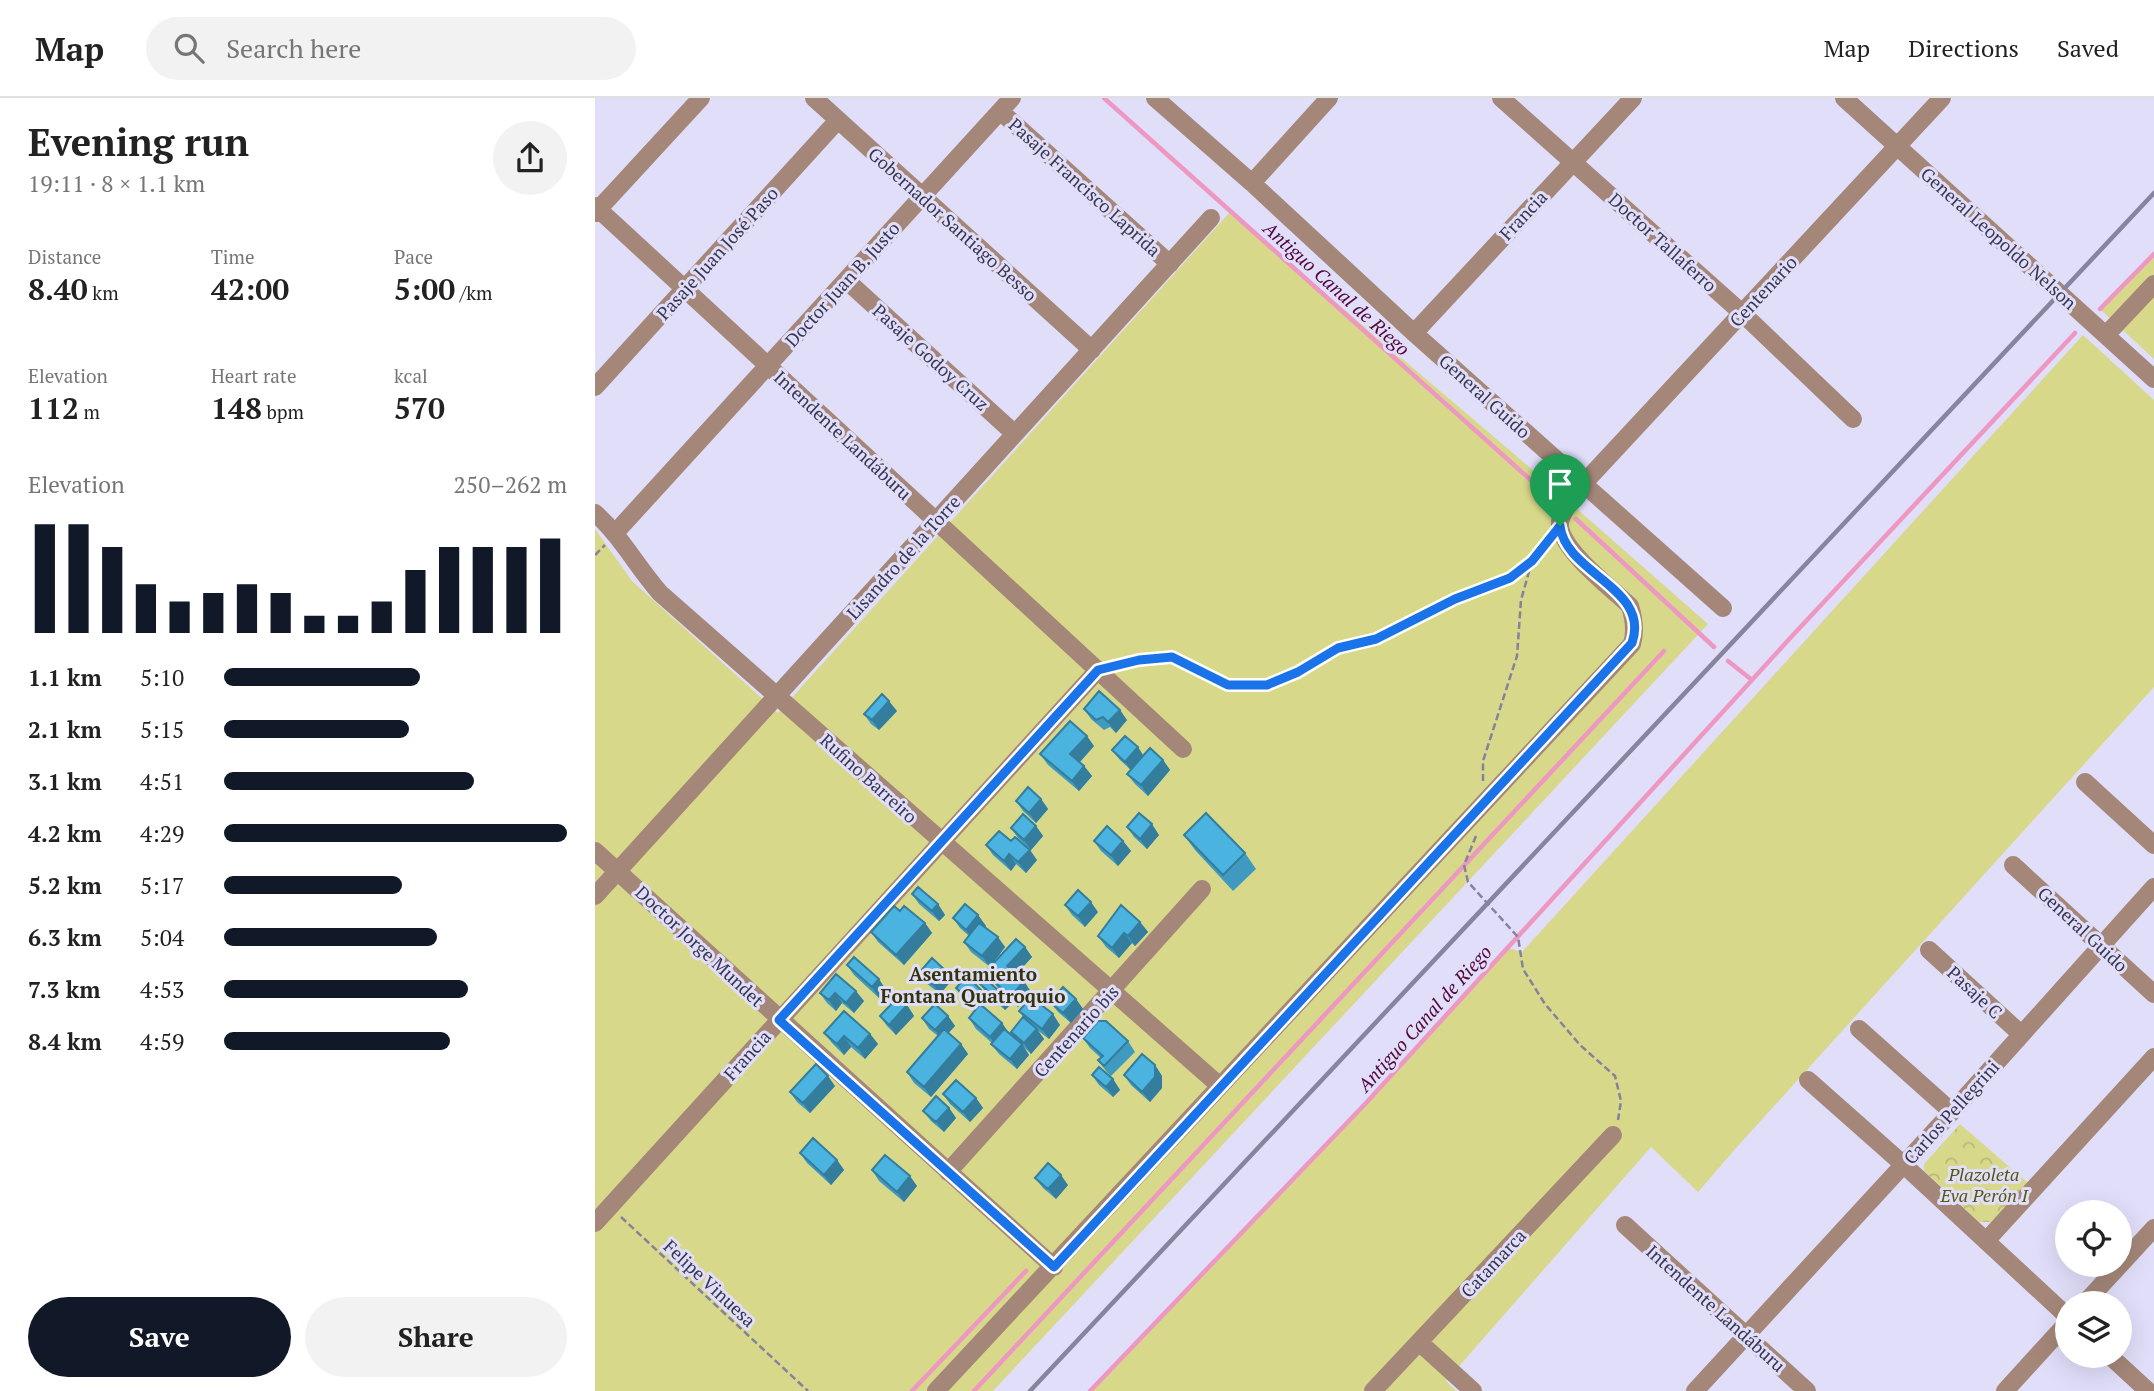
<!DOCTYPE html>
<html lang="en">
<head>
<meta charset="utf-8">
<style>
  body { margin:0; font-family:"PT Serif",serif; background:#f2f2f2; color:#222; height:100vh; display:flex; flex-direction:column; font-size:26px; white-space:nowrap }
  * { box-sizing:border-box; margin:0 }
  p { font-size:23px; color:#767676 }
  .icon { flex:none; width:38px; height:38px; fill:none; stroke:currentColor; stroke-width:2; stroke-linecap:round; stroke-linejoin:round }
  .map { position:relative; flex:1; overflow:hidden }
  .drawer { display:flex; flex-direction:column; background:#fff; width:595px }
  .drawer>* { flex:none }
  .tools { position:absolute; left:1460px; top:1102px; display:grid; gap:14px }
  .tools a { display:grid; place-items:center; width:77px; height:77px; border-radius:50%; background:#fff; box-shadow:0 7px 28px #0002; font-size:35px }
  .pin { position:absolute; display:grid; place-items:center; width:60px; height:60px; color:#fff; margin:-72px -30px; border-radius:50% 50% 50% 0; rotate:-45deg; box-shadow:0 0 7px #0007 }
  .pin .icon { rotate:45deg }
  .round { display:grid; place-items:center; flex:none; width:74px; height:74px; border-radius:37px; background:#f2f2f2 }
  .headline { display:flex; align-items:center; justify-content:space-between; height:119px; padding:0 28px }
  h1 { font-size:38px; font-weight:700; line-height:52px }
  .metrics { display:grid; grid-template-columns:repeat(3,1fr); gap:10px; height:119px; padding:7px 28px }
  .metrics div { display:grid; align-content:center }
  .metrics b { font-size:30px; font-weight:700 }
  .metrics small { font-size:19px; font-weight:400 }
  .metrics p { font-size:19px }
  .chart { height:196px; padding:14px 28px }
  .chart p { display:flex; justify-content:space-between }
  .chart svg { width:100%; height:126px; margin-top:7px; stroke:#111827; stroke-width:6 }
  .cta { display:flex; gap:14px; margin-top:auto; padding:14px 28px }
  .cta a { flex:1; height:80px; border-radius:42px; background:#111827; color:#fff; font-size:28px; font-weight:700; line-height:80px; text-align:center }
  .cta a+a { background:#f2f2f2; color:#222 }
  ul { padding:0 28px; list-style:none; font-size:23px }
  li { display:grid; grid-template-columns:112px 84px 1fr; align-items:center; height:52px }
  li i { height:18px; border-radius:9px; background:#111827 }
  header { display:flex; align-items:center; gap:42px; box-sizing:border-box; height:98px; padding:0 35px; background:#fff; border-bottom:2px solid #e0e0e0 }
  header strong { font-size:33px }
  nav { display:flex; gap:38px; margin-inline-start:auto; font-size:24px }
  .search { width:490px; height:63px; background:#f2f2f2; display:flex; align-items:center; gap:18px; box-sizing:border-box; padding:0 24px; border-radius:38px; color:#767676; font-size:26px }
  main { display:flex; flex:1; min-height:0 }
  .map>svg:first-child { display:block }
</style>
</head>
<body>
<header>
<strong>Map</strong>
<div class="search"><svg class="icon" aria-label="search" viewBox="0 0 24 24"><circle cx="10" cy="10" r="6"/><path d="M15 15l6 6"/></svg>Search here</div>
<nav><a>Map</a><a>Directions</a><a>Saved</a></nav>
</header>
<main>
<section class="drawer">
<div class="headline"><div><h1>Evening run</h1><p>19:11 · 8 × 1.1 km</p></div><a class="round"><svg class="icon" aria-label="share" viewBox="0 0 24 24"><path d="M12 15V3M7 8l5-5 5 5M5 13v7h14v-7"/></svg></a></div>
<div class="metrics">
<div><p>Distance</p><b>8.40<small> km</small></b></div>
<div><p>Time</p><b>42:00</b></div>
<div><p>Pace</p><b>5:00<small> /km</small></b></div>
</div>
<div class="metrics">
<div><p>Elevation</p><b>112<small> m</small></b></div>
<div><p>Heart rate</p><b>148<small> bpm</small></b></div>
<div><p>kcal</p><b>570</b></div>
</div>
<div class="chart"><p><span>Elevation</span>250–262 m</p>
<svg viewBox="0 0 160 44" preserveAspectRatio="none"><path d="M5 44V6M15 44V6M25 44V14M35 44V27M45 44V33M55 44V30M65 44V27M75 44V30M85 44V38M95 44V38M105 44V33M115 44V22M125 44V14M135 44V14M145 44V14M155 44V11"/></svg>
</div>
<ul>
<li><b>1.1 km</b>5:10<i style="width:57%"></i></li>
<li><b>2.1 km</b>5:15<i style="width:54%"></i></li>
<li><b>3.1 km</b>4:51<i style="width:73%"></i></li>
<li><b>4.2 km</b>4:29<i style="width:100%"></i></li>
<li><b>5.2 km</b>5:17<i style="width:52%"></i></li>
<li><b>6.3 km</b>5:04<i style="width:62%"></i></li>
<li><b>7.3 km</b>4:53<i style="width:71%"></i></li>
<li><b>8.4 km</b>4:59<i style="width:66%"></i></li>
</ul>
<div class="cta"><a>Save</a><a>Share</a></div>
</section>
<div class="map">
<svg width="1559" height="1293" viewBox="0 0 1559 1293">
  <defs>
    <pattern id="park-crowns" width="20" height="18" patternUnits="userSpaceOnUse" patternTransform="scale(1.75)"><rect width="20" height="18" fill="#d7d88a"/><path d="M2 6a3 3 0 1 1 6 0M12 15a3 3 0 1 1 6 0" fill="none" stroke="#b9ba79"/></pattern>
  </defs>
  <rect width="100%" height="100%" fill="#e0def9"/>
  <!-- grass -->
  <path fill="#d7d88a" d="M635 114 940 374 1113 526 398 1293H0V431L37 483 183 615Z
    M1559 155V261L1505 211Z
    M1488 237 1559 302V589L1141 1050 1103 1094 1056 1049 851 1283 861 1293H496L771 1005 913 850 927 854Z"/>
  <!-- park -->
  <path fill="url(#park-crowns)" d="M1365 1026 1433 1085 1396 1124H1384L1329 1073V1066Z"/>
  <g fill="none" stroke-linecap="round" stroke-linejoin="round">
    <!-- stream -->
    <path stroke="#ed97c2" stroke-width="4.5" d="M509 0 957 401
      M1505 211 1559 156
      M981 421 1119 549
      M1133 563 1157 582
      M317 1293 431 1173
      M379 1293 1069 553
      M495 1293 771 1005 1198 537 1480 235"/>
    <!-- path -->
    <path stroke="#85829d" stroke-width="2.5" stroke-dasharray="7 3.5" stroke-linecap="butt" d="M0 457 10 447
      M522 568 544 562 577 559 633 587H672L703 574 742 550 781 541 860 501 915 480 937 463 952 444
      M888 683V663L922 558 926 502 937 463
      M881 738 869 767 873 784 923 839 928 871 950 906 985 947 1020 978 1026 1003 1023 1022
      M26 1119 213 1293"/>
    <!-- minor -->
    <path stroke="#a48779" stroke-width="18" d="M219 0 497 252
      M560 0 657 85 819 235 1128 510
      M906 0 1147 215 1258 321
      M1249 0 1559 281
      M405 13 575 166
      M657 85 734 0
      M0 108 588 651
      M0 115 106 0
      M251 182 420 336
      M819 235 1038 0
      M1511 237 1559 186
      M0 289 243 22
      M0 415C26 438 42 469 65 495L625 988
      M21 434 417 0
      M1490 684 1559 747
      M0 753 459 1169
      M1418 767 1559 896
      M0 798 616 120
      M1334 852 1426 936
      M1264 931 1357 1014
      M1213 982 1309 1067 1472 1218
      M353 1074 607 791
      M0 1125 503 572
      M1030 1127 1212 1293
      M1391 1143 1559 959
      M1489 1206 1559 1130
      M824 1244 878 1293
      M1515 1258 1553 1293
      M341 1293 1037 546C1041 533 1039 521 1035 508 1017 491 962 449 965 424 967 412 981 397 988 386L1347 0
      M778 1293 1018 1037
      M1100 1293 1357 1014 1559 789
      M1410 1293 1472 1225"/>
    <!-- rail -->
    <path stroke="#87849f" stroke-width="4.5" d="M435 1293 1559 95"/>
  </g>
  <!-- wall -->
  <path fill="#409ac0" d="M489 611 532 622 521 635 515 629 509 632 496 621Z
    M302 613 284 632 276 626 269 616Z
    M499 648 485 664 489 668 497 678 484 693 453 667 445 656Z
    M517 652 568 662 575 672 553 698 540 686 532 676 536 672 525 662Z
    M446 701 453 711 441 725 428 713 421 703Z
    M441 728 448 738 436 752 423 740 416 730Z
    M532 729 564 737 552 751 539 739Z
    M589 737 650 755 661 771 638 793 600 752Z
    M416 743 442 762 431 775 421 766 416 773 398 757 391 747Z
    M499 743H528L536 753 523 768 506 753Z
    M317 796 343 806 350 817 344 823 324 806Z
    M470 807 503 814 490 829 477 817Z
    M305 813 330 825 337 835 309 867 283 844 276 834Z
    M383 817 391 828 390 829 410 849 395 869 376 854 369 844 374 838 365 830 358 820Z
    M545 824 553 834 540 848 537 845 524 860 511 849 503 838Z
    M430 849 437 859 421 876 436 894 423 909 405 893 398 883 400 881 393 871Z
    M252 867 291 892 284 900 259 877Z
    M324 875 357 882 345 896 331 885Z
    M241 876 269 903 259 915 247 905 241 913 232 905 225 895Z
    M385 886 415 907 410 912 392 896Z
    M361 890 394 902 388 908 407 925 414 936 422 942 416 934 429 920 424 913 465 927 454 941 442 932 449 941 436 956 429 949 434 957 422 971 404 956 396 946 397 945 381 931 374 920 381 912 368 900Z
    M481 901 488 911 476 925 463 914 455 904Z
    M312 907 319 918 301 937 292 928 285 918Z
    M353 918 360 928 353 935 366 946 373 956 336 999 319 985 312 974 343 938 334 931 327 920Z
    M229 935 275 936 283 946 270 961 256 949 249 957 237 945Z
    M488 940 533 943 540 954 516 978 511 973 503 962 506 960 495 950Z
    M560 967 567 978V990L555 1004 536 987 529 977Z
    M497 977 518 981 525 992 518 999 504 987Z
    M240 988 215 1015 202 1004 195 994Z
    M348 996 381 1000 388 1010 375 1024 355 1006Z
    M354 1010 361 1020 349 1034 336 1023 328 1013Z
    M205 1055 242 1062 249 1072 236 1087 212 1065Z
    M277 1072 322 1088 309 1104 284 1083Z
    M440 1080 473 1087 461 1101 448 1090Z"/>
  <!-- shaded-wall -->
  <path fill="#347d9c" d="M294 603 302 613 284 632 277 622Z
    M525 612 532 622 521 635 513 624Z
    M492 638 499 648 482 667 475 656Z
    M543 649 550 660 537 674 530 664Z
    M568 662 575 672 553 698 546 687Z
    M489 668 497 678 484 693 477 683Z
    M446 701 453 711 441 725 434 715Z
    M557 726 564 737 552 751 545 741Z
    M441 728 448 738 436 752 429 742Z
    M528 743 536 753 523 768 516 757Z
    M435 752 442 762 431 775 423 764Z
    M414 756 421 766 416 773 409 763Z
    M496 804 503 814 490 829 483 818Z
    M343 806 350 817 344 823 337 813Z
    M383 817 391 828 378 842 371 832Z
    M545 824 553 834 540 848 533 838Z
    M330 825 337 835 309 867 301 857Z
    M529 835 537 845 524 860 517 850Z
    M403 839 410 849 395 869 387 858Z
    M430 849 437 859 419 879 412 868Z
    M350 872 357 882 345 896 337 886Z
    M284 881 291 892 284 900 277 889Z
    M429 883 436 894 423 909 416 898Z
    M386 892 394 902 383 914 376 904Z
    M261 893 269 903 259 915 251 905Z
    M240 895 247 905 241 913 234 902Z
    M408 897 415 907 410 912 403 902Z
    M481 901 488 911 476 925 468 915Z
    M312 907 319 918 301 937 294 927Z
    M458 916 465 927 454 941 447 931Z
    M353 918 360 928 347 942 340 932Z
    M407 925 414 935 402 949 395 939Z
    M442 931 449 941 436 956 429 945Z
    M275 936 283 946 270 961 263 950Z
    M249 938 256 949 249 957 242 946Z
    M366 946 373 956 336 999 329 989Z
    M427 946 434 957 422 971 415 961Z
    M560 967 567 978V990L555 1004 547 994Z
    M233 978 240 988 215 1015 208 1005Z
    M518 981 525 992 518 999 511 989Z
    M381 1000 388 1010 375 1024 368 1014Z
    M354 1010 361 1020 349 1034 341 1024Z
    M242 1062 249 1072 236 1087 229 1077Z
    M466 1077 473 1087 461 1101 453 1091Z
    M315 1078 322 1088 309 1104 302 1094Z"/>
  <!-- building -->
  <path fill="#4ab3df" stroke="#347d9c" stroke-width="2" d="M504 593 525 612 513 624 508 619 501 622 489 611Z
    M287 596 294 603 277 622 269 616Z
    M475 623 492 638 475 656 489 668 477 683 445 656Z
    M530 638 543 649 530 664 517 652Z
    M555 650 568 662 546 687 532 676Z
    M433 689 446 701 434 715 421 703Z
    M544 715 557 726 545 741 532 729Z
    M611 715 650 755 628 777 589 737Z
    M428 716 441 728 429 742 416 730Z
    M512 728 528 743 516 757 499 743Z
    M404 733 416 743 420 739 435 752 423 764 414 756 409 763 391 747Z
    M323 789 343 806 337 813 317 796Z
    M483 792 496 804 483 818 470 807Z
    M370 806 383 817 371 832 358 820Z
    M526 807 545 824 533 838 529 835 517 850 503 838Z
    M299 808 305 813 309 808 330 825 301 857 276 834Z
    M384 825 403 839 387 858 369 844Z
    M421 841 430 849 412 868 429 883 416 898 398 883 402 879 393 871Z
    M259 859 284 881 277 889 252 867Z
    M337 860 350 872 337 886 324 875Z
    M241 876 261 893 251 905 240 895 234 902 225 895Z
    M372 878 386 892 376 904 361 890Z
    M390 880 408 897 403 902 385 886Z
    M468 889 481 901 468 915 455 904Z
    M303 899 312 907 294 927 285 918Z
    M436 899 458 916 447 931 424 913Z
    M340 906 353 918 340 932 327 920Z
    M385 906 407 925 395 939 374 920Z
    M249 913 275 936 263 950 249 938 242 946 229 935Z
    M428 919 442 931 429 945 416 934Z
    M503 923H511L533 943 509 968 503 962 508 958 488 940Z
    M349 931 366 946 329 989 312 974Z
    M409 931 427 946 415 961 396 946Z
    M547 956 560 967V979L547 994 529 977Z
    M221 966 233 978 208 1005 195 994Z
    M504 969 518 981 511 989 497 977Z
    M361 982 381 1000 368 1014 348 996Z
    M341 998 354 1010 341 1024 328 1013Z
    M218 1040 242 1062 229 1077 205 1055Z
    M290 1057 315 1078 302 1094 277 1072Z
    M453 1065 466 1077 453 1091 440 1080Z"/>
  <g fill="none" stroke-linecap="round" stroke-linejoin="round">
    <defs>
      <path id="route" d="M965 428C971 476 1056 490 1037 545L459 1169 184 922 503 572 544 562 577 559 633 587H672L703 574 743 550 781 541 860 501 915 480 937 463Z"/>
    </defs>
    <!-- route casing -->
    <use href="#route" stroke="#fff" stroke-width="14"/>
    <!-- route -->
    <use href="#route" stroke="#1a73e8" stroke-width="9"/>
  </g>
  <g text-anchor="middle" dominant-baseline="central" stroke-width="6" stroke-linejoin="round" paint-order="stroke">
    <!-- street labels -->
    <g font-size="18" fill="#383550" stroke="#e0def9">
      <text transform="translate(490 89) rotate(42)">Pasaje Francisco Laprida</text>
      <text transform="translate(928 117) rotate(-47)">Francia</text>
      <text transform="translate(358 126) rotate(42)">Gobernador Santiago Besso</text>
      <text transform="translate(1404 140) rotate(42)">General Leopoldo Nelson</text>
      <text transform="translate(1068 144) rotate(42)">Doctor Tallaferro</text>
      <text transform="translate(122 155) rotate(-48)">Pasaje Juan José Paso</text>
      <text transform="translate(247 186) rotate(-48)">Doctor Juan B. Justo</text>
      <text transform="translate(1168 193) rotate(-47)">Centenario</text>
      <text transform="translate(336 259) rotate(42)">Pasaje Godoy Cruz</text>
      <text transform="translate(890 298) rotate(42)">General Guido</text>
      <text transform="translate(248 337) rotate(43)">Intendente Landáburu</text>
      <text transform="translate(308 459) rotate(-48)">Lisandro de la Torre</text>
      <text transform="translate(274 680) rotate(42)">Rufino Barreiro</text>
      <text transform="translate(1488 831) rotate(43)">General Guido</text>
      <text transform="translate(105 848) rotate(43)">Doctor Jorge Mundet</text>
      <text transform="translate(1380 894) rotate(43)">Pasaje C</text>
      <text transform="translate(481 933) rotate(-48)">Centenario bis</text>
      <text transform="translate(152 957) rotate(-48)">Francia</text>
      <text transform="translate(1356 1014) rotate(-48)">Carlos Pellegrini</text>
      <text transform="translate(898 1165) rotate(-47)">Catamarca</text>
      <text transform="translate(115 1185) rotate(43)">Felipe Vinuesa</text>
      <text transform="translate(1121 1210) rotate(42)">Intendente Landáburu</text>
    </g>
    <!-- park labels -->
    <g font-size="18" font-style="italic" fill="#585713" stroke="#e0def9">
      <text x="1389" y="1076">Plazoleta<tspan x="1389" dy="21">Eva Perón I</tspan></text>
    </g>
    <!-- water labels -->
    <g font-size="19" font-style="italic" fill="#530736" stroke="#e0def9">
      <text transform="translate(742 190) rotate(42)">Antiguo Canal de Riego</text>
      <text transform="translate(829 920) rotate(-48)">Antiguo Canal de Riego</text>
    </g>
    <!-- neighbourhood labels -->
    <g font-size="19" font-weight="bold" fill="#34340a" stroke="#e0def9">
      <text x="378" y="875">Asentamiento<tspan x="378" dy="22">Fontana Quatroquio</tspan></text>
    </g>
  </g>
</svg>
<div class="tools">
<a><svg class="icon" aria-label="locate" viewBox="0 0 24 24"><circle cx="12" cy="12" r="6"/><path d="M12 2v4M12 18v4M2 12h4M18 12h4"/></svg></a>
<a><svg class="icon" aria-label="layers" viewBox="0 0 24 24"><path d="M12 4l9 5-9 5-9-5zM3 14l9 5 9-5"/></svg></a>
</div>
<div class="pin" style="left:965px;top:428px;background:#1e9e55"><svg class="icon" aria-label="arrive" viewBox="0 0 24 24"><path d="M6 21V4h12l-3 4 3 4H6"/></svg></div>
</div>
</main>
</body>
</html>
